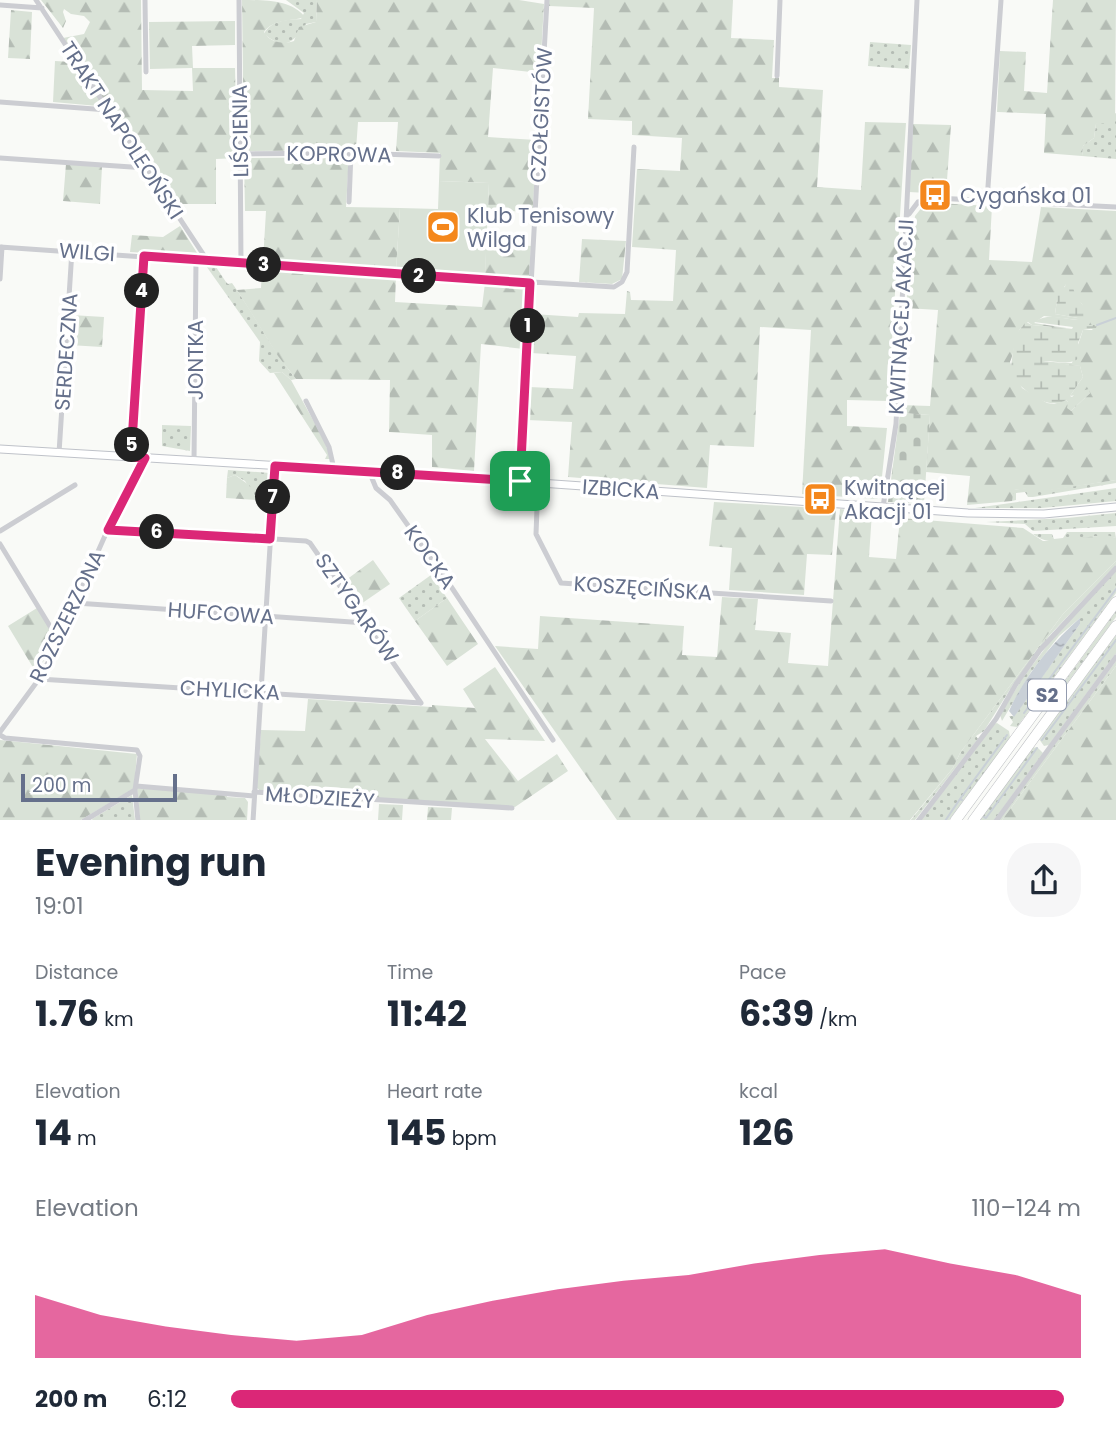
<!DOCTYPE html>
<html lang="en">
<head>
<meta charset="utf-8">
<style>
  body { margin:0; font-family:Poppins,sans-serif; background:#f6f6f7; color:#1f2937; height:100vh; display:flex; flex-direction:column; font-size:26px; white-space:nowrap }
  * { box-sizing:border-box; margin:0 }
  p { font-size:23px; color:#747a83 }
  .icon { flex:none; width:38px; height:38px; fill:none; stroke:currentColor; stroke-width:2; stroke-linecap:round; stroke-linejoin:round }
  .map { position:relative; height:820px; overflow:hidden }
  .drawer { display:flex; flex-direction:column; background:#fff; flex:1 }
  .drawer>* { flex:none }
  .scale { position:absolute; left:21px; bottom:18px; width:156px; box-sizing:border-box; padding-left:7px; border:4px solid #65708b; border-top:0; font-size:19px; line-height:24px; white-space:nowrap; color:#65708b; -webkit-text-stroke:5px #fff; paint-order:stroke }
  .pin { position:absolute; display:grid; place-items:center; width:60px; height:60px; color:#fff; margin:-30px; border-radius:14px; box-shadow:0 4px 10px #0006 }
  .km { position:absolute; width:35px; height:35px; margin:-18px; border-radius:50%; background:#222; color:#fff; font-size:19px; line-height:35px; text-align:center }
  .round { display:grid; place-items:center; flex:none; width:74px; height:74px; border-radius:28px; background:#f6f6f7 }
  .overview { display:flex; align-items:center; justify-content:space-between; height:119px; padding:0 35px }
  h1 { font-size:38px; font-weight:700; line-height:52px }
  .metrics { display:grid; grid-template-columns:repeat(3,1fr); gap:10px; height:119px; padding:7px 35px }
  .metrics div { display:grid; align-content:center }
  .metrics b { font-size:35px; font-weight:700 }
  .metrics small { font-size:19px; font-weight:400 }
  .metrics p { font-size:19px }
  .chart { height:196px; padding:14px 35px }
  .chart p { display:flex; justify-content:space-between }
  .chart svg { width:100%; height:126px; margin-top:7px; fill:#db2777; opacity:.7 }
  ul { padding:0 35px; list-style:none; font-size:23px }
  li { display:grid; grid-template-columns:112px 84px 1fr; align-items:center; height:52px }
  li i { height:18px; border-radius:9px; background:#db2777 }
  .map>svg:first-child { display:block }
</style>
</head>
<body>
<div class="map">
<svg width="1116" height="821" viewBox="0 0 1116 821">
  <defs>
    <pattern id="grass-dots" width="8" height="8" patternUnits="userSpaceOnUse" patternTransform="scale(1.75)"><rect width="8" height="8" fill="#d9e2d7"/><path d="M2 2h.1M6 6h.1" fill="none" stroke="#b4bcb4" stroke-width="1.8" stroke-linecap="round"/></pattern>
    <pattern id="forest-firs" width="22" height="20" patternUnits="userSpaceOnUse" patternTransform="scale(1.75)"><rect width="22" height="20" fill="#d9e2d7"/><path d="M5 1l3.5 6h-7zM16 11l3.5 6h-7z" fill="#b4bcb4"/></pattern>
    <pattern id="wetland-marsh" width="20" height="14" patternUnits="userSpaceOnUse" patternTransform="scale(1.75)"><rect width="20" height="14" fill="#d9e2d7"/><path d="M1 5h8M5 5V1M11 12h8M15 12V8" fill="none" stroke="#b4bcb4"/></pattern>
    <pattern id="cemetery-stones" width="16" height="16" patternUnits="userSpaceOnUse" patternTransform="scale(1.75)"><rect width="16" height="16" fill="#d9e2d7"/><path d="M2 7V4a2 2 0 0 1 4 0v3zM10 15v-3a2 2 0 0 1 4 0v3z" fill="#b4bcb4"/></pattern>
    <pattern id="water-ripples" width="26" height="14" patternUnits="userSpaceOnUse" patternTransform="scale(1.75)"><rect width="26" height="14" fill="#c9d0d7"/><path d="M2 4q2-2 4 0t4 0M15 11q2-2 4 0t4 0" fill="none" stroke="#a7adb4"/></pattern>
  </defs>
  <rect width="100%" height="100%" fill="#f9faf7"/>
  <!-- grass -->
  <path fill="url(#grass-dots)" d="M286 0H317L316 22 306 24C293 43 285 51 264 34 271 20 286 20 301 19L304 13Z
    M870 42 911 45 909 69 868 66Z
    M1116 113V159L1082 156 1083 146 1094 138 1096 124Z
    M204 263 214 264 226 282 228 284 232 283C254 314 271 348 296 379L291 380 282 372 270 373 259 361 260 342Z
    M162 425 191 426 190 451 162 446Z
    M228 470 270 473 269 498 254 495 245 481 235 475 227 478Z
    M1116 480V483L1033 497H1028L1025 492 1016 493V500L1012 501 1013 490 1033 487 1032 492Z
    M1116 488V501L1042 508H975Z
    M1116 513V526L1033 531 1025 524 986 522 1067 518Z
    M1067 532H1115L1116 538C1088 529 1058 553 1033 534H1052L1054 539 1063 538Z
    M1116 561V565L1049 636 1014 683 984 731 976 736 978 739 915 820 910 821 953 768 960 753 1063 614Z
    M1116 571V593L1017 727 1010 726 1013 722 1009 716H1014L1080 624V618L1059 636 1031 672 1002 721 1000 715 1022 679 1058 631Z
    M431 575 447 598 415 621 399 598Z
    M1116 611V617L1048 709 1046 707Z
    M1116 635V653L1049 745 1044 746 1039 739Z
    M1116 661V666L1002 820 998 821Z
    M997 723 1009 731 1010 738 949 820 920 821 994 724Z
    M1037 747 1043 753 994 820 979 821 1032 748Z
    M132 795 135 820 93 821 92 819Z"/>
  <!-- forest -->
  <path fill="url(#forest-firs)" fill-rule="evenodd" d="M41 0H141L142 90 193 91 192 68 150 69 149 22 235 21V45L192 46 193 68H235L237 158 216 159V204H181L176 206 109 107 53 102 55 61 72 62 85 81 89 78 63 38 84 34 90 22 84 16 71 14 64 9 63 12 66 21 63 28Z
    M242 0C265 0 292 0 305 17 290 22 275 18 264 32 269 42 283 45 294 41L299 27 316 22 317 0H519L544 4 540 73 493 68 488 137 536 140 533 212 488 210 489 183 439 181 440 153 396 151 398 122H358L356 150 244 151Z
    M549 0H733L731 38 774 40 772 78H779V87L823 90 817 187 861 190 865 122 906 123 888 401 847 400V426L887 428 880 496 877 499 802 494 811 330 760 327 754 447 710 445 707 488 568 477 572 422 527 420 529 387 573 389 576 356 531 353 533 314 578 317 579 313 625 314 627 291 630 292 631 300 673 301 676 250 632 247 637 169 680 171 682 138 632 135V121L588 119 594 8 549 6Z
    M1053 0H1116L1115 117 1110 123 1096 124 1094 138 1083 146 1082 156 1044 153 1046 114 997 112 1000 51 1026 52 1024 91 1047 93Z
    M11 10 32 12 30 59 8 58Z
    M913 124 951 125 946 194 909 192Z
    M349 157 346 207 400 208 396 270 263 261 266 211H245L244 158Z
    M66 164 102 167 100 204 63 201Z
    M936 203 992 206 989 260 1032 262 1041 207 1116 211V480L1031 493 1032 488 1014 490 1012 501 967 505 970 476 926 472 930 415 900 413V405L930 406 938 310 906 308 915 216 923 206ZM1066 284 1075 298 1082 304 1088 326 1093 330H1083L1072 363 1043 362 1080 366 1083 377 1070 396 1090 393 1071 411 1068 402 1066 400 1054 404 1047 403 1022 388 1010 362C1017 347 1012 331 1028 322L1032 325 1073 329 1034 323 1044 316 1078 320V318L1055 314 1057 300Z
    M180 226 199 256 130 252 132 235 163 237Z
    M582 239 626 241 622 279 612 284 579 282Z
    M486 243 531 246 529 279 485 276Z
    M262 268 396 277 395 302 482 307 485 283 527 286 524 349 481 344 474 471 432 467V435L389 432 390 380 296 379 278 356 237 290 261 288Z
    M71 315 104 317 102 347 69 345Z
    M282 372 291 380 324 440 331 459H325L327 455 274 373Z
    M235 475 249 485 254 495 269 498V501L226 498 227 478Z
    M714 502 836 509 832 555 807 554 804 595 729 590 732 548 709 546Z
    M840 509 872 512 869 557 896 559 900 518 1023 528 1043 541H1052L1107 535 1116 538V561L1063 614 960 753 953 768 910 820H617L495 646 538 649 540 616 684 626 682 655 717 657 722 597 758 599 755 630 791 633 788 663 828 666Z
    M373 560 390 584 358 606 342 583Z
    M447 598 478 644 447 666 415 621Z
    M37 608 55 638 37 674 8 626Z
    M1116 666V820H1002Z
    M495 667 545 741 485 739 518 781 557 754 568 771 515 807 261 791 257 788 261 730 305 731 308 699 432 707V705L475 708 463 689Z
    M0 740 137 754 134 788 81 820H0Z
    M137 788 227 795V797L245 798 248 802 247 820H140Z
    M379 804 403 805 402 820H378Z
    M428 807 452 808 451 820H427Z"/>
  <!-- wetland -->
  <path fill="url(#wetland-marsh)" d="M1072 278V285L1068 287H1073C1076 303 1088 305 1091 321L1089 325H1097L1096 328 1083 330 1078 343 1082 354C1074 368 1056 360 1043 361L1080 366 1083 377 1070 396 1072 397 1077 392 1089 389 1090 393 1071 411 1067 408 1068 402 1066 400C1046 412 1023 389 1010 375L1015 335 1026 322 1032 325 1072 329 1073 327 1034 322C1048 312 1063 319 1078 320V318L1055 314 1057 300 1054 295 1059 288 1065 287 1066 279Z"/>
  <!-- cemetery -->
  <path fill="url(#cemetery-stones)" d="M900 413 930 415 924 504 888 502Z"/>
  <!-- green -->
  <path fill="#d9e2d7" d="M439 181 489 183 485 276 396 270 400 208 438 209Z"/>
  <!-- water -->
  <path fill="url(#water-ripples)" d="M1080 618V624L1014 717 1009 711C1025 675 1051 644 1080 618Z"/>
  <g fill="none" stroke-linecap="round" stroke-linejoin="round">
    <!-- stream -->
    <path stroke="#c9d0d7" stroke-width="2" d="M1097 325 1116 318
      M1024 713 1116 589
      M1042 740 1116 640
      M960 799 1007 735
      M984 817 986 818 1037 748
      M945 821 960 799 962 800"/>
    <defs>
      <path id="secondary" d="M0 449 383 472 968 513 1044 514 1116 507"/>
      <path id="highway" d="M955 821 1116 602
        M973 821 1116 626"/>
    </defs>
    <!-- secondary casing -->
    <use href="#secondary" stroke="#bfc2c9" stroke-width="9"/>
    <!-- highway casing -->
    <use href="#highway" stroke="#bdbfc3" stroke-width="11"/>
    <!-- street -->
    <path stroke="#cccdd2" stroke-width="5" d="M36 0 207 260
      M145 0 146 72
      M239 0 241 263
      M0 5 42 8
      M777 76 780 0
      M0 102 108 110
      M240 154 351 153 439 156
      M0 158 146 168
      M987 201 1001 0
      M349 202 351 153
      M909 214 918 202 935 198 1116 207
      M0 247 317 269 614 287 622 282 627 272 634 147
      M0 279 2 247
      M306 401 329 447 334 469
      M59 453 72 250
      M131 457 144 256
      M194 461 196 260
      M369 471 376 488 390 500 448 582 553 740
      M520 481 547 0
      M538 483 536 534 561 583 831 601
      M883 507 896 424 917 0
      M108 529 306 541 310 543 421 703
      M0 531 75 485
      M0 544 59 641
      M76 603 366 623
      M39 679 421 703
      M0 732 39 679 50 659 108 529 145 458
      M0 735 5 738 137 750 140 756 135 790 138 821
      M136 786 254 796
      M254 792 512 808
      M84 821 135 790
      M253 821 275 466
      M918 821 996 719 1016 684 1040 650 1116 568
      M996 821 1116 657"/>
    <!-- secondary -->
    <use href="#secondary" stroke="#fff" stroke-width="7"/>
    <!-- highway -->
    <use href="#highway" stroke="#fff" stroke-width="10"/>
  </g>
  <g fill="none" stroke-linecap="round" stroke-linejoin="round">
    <defs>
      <path id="route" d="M144 256 530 283 520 481 275 466 270 539 108 530 145 458 131 457Z"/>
    </defs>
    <!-- route casing -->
    <use href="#route" stroke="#fff" stroke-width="14"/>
    <!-- route -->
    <use href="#route" stroke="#db2777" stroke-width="9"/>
  </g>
  <!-- icons -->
  <defs>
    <symbol id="bus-square" viewBox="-11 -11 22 22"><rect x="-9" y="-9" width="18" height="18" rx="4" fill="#f4871c" stroke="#fff"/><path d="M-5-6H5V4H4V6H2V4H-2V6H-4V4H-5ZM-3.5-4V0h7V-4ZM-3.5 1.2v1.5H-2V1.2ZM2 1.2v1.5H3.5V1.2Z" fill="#fff"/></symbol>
    <symbol id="stadium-square" viewBox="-11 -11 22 22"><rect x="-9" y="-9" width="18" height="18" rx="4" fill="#f4871c" stroke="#fff"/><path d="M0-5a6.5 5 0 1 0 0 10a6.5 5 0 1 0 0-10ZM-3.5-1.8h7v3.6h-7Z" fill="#fff"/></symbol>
  </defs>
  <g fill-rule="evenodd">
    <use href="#bus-square" x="916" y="176" width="38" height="38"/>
    <use href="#stadium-square" x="424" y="208" width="38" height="38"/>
    <use href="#bus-square" x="801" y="480" width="38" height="38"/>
  </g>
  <g text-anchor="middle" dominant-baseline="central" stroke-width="7" stroke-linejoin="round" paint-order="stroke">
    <!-- shield labels -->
    <rect fill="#fff" stroke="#939bae" stroke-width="2" x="1028" y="679.5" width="38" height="31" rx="5"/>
    <g font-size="19" font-weight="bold" fill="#65708b">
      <text x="1047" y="695">S2</text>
    </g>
    <!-- street labels -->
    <g font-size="21" fill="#65708b" stroke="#fff">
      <text transform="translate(541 115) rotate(-87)">CZOŁGISTÓW</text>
      <text transform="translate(122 130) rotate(57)">TRAKT NAPOLEOŃSKI</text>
      <text transform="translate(240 131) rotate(-91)">LIŚCIENIA</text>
      <text transform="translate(339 154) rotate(1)">KOPROWA</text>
      <text transform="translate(87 252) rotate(4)">WILGI</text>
      <text transform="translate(901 317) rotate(-87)">KWITNĄCEJ AKACJI</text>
      <text transform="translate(66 352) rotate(-86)">SERDECZNA</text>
      <text transform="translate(195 360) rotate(-90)">JONTKA</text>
      <text transform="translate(621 489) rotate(4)">IZBICKA</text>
      <text transform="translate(430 557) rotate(55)">KOCKA</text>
      <text transform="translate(643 588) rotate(4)">KOSZĘCIŃSKA</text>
      <text transform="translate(357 608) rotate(55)">SZTYGARÓW</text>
      <text transform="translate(221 613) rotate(4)">HUFCOWA</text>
      <text transform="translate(67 616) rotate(-64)">ROZSZERZONA</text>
      <text transform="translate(230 690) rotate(3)">CHYLICKA</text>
      <text transform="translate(320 797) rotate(4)">MŁODZIEŻY</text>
    </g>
    <!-- poi labels -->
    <g font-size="21" fill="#65708b" stroke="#fff" text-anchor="start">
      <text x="960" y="195">Cygańska 01</text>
      <text x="467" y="215">Klub Tenisowy<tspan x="467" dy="24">Wilga</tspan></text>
      <text x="844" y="487">Kwitnącej<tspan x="844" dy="24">Akacji 01</tspan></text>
    </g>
  </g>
</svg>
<div class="scale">200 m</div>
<div class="pin" style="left:520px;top:481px;background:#1e9e55"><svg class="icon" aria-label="arrive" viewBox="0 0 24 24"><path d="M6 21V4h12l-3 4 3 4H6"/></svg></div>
<b class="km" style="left:528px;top:326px">1</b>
<b class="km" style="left:419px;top:276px">2</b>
<b class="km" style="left:264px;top:265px">3</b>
<b class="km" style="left:142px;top:291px">4</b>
<b class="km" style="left:132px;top:445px">5</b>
<b class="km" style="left:157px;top:532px">6</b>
<b class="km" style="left:273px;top:497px">7</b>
<b class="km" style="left:398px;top:473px">8</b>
</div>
<section class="drawer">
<div class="overview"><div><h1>Evening run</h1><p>19:01</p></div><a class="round"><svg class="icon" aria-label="share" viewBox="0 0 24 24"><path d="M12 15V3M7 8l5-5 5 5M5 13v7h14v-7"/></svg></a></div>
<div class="metrics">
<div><p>Distance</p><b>1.76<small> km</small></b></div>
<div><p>Time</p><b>11:42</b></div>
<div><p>Pace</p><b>6:39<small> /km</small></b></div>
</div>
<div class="metrics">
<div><p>Elevation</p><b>14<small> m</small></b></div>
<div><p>Heart rate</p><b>145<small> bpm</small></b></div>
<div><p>kcal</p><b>126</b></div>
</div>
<div class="chart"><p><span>Elevation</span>110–124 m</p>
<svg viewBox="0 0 160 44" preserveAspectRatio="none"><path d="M0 44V22L10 29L20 33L30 36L40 38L50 36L60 29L70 24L80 20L90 17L100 15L110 11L120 8L130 6L140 11L150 15L160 22V44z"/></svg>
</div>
<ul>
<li><b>200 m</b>6:12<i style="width:98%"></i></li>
</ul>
</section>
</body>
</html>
